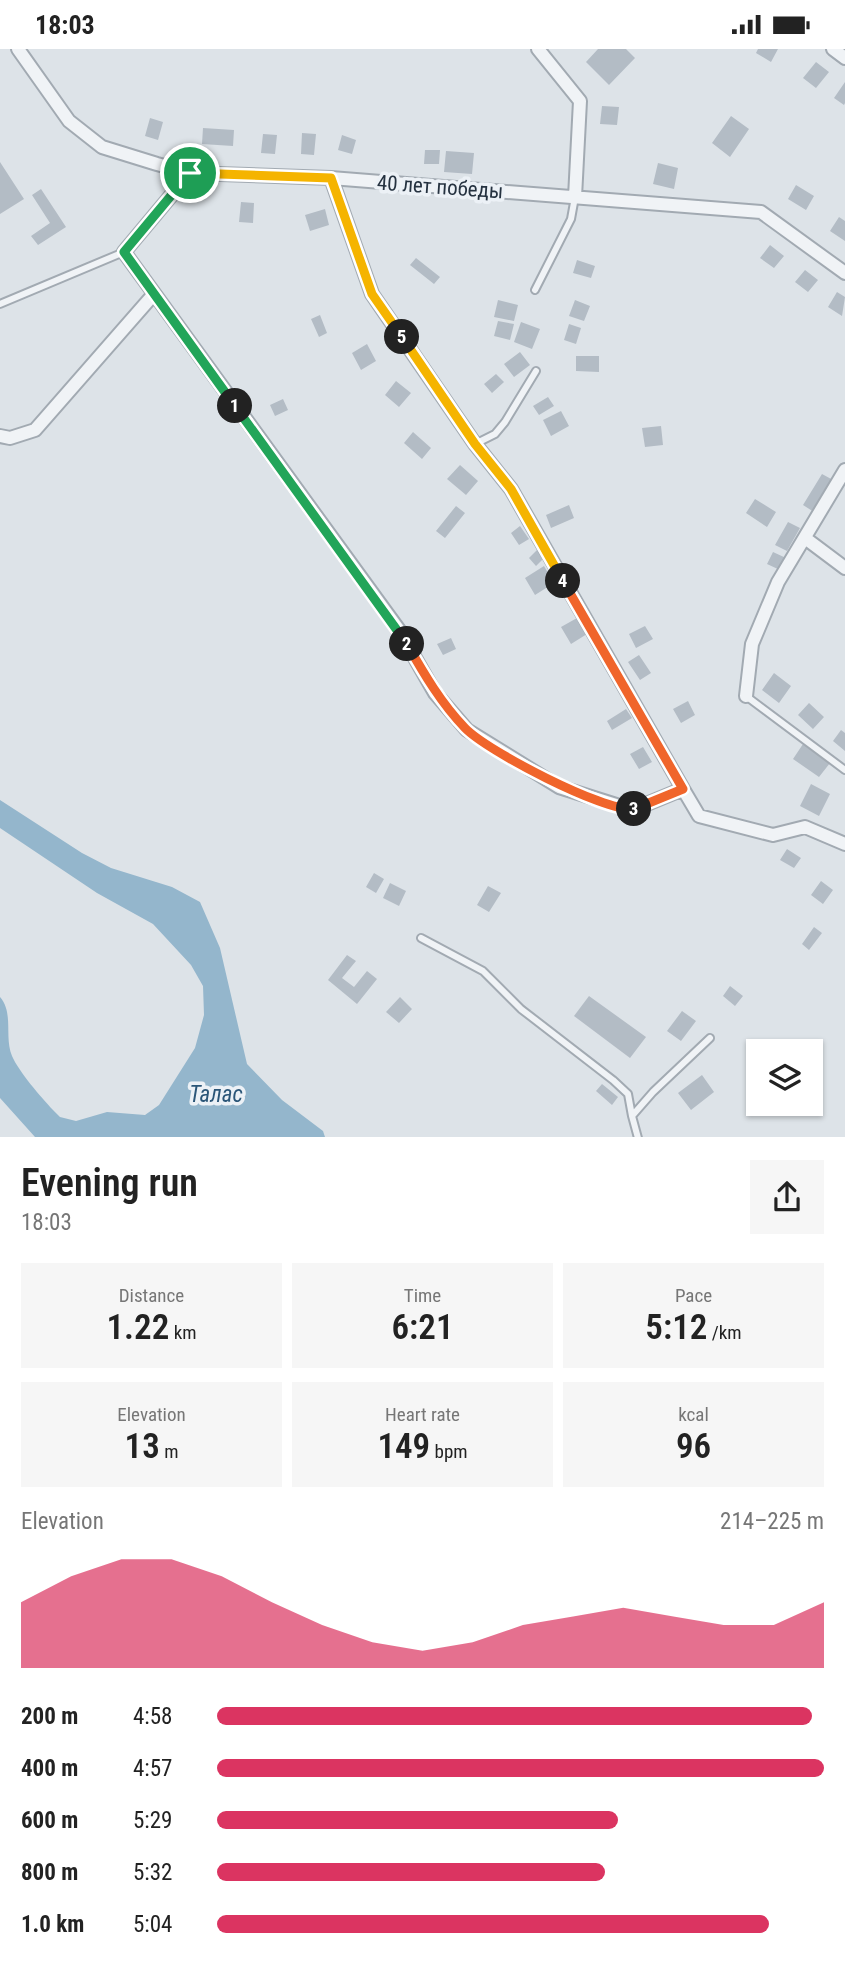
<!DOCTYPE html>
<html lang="en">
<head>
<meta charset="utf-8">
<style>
  body { margin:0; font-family:"Roboto Condensed",sans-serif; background:#f6f6f6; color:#222; height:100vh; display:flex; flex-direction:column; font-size:26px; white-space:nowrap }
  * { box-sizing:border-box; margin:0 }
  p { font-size:23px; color:#767676 }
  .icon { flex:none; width:38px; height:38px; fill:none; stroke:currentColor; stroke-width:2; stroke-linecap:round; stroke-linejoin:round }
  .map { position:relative; height:1088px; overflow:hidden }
  .sheet { display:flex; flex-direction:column; background:#fff; flex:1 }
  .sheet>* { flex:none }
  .buttons { position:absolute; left:746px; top:990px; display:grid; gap:14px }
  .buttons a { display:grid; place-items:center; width:77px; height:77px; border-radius:0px; background:#fff; box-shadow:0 2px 5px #0004; font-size:35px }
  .pin { position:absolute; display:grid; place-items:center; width:60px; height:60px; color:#fff; margin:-30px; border:4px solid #fff; border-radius:50%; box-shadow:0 2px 7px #0007 }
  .km { position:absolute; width:35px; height:35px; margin:-18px; border-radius:50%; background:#222; color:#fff; font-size:19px; line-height:35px; text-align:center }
  .round { display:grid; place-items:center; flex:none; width:74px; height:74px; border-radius:0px; background:#f6f6f6 }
  .headline { display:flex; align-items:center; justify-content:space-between; height:119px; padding:0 21px }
  h1 { font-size:38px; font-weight:600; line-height:52px }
  .metrics { display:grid; grid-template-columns:repeat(3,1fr); gap:10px; height:119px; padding:7px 21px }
  .metrics div { display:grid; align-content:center; border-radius:0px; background:#f6f6f6; text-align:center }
  .metrics b { font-size:35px; font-weight:600 }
  .metrics small { font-size:19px; font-weight:400 }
  .metrics p { font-size:19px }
  .chart { height:196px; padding:14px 21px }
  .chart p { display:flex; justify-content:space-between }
  .chart svg { width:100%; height:126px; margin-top:7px; fill:#db3461; opacity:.7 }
  ul { padding:0 21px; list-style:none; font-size:23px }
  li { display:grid; grid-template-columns:112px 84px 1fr; align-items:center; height:52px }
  li i { height:18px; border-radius:9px; background:#db3461 }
  .status { display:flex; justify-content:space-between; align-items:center; height:49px; padding:0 35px; background:#fff; direction:ltr }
  .status svg { height:19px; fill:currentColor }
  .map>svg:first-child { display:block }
</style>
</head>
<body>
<div class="status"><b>18:03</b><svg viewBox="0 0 49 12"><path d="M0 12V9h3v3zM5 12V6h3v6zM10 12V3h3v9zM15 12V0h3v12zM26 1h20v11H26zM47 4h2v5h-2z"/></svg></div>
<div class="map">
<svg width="845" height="1089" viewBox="0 0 845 1089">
  <rect width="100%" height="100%" fill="#dde3e8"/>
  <!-- water -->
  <path fill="#94b6cc" d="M0 751 82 804 111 819 172 838 200 853 220 899 247 1015 282 1051 323 1082 325 1088H35L0 1049V948C14 964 4 988 12 1007 19 1023 41 1048 53 1061L60 1068 76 1072 107 1063 145 1066 159 1056 195 999 204 966 203 937 191 916 153 875 97 844 0 779Z"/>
  <!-- building -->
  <path fill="#b3bcc5" d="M598 0H626L635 9 609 36 586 13Z
    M758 0H778L771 13 756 4Z
    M816 13 829 23 816 39 803 29Z
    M845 33V54L844 56 834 49Z
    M602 57 619 58 617 76 600 75Z
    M731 67 749 80 730 108 712 94Z
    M150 69 163 73 158 91 145 87Z
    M203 79 234 81 233 97 202 95Z
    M302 84 316 85 314 106 301 105Z
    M263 85 277 86 275 105 261 104Z
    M342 86 356 91 352 105 338 101Z
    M425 101H440L439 115H424Z
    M446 102 474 104 472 125 444 123Z
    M0 113 24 150 0 165Z
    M658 114 678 119 674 140 653 135Z
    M796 136 814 147 806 161 788 150Z
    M41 140 66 178 38 196 31 187 50 174 32 146Z
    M241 153 254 154 253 174 239 173Z
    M325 160 329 176 310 182 305 166Z
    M839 168 845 172V192L830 182Z
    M770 196 784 207 774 219 760 209Z
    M416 209 440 228 434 235 410 216Z
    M577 211 595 217 591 229 573 224Z
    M805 221 818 231 808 243 795 233Z
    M837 243 845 248 842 267 828 258Z
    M498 251 518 256 514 272 494 268Z
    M575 251 590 257 584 272 569 267Z
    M320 266 327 284 319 288 311 270Z
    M498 272 514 275 510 291 494 287Z
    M521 273 540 280 532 300 514 293Z
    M569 275 581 279 576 295 564 291Z
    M367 295 376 312 361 321 352 304Z
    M520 303 530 316 514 328 504 315Z
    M576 307H599V323L576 322Z
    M496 325 504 333 492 344 484 335Z
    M396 332 411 344 399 358 385 346Z
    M548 348 554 357 539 366 533 357Z
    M283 350 288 361 275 367 270 356Z
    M561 362 569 377 551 387 543 371Z
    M661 377 663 396 645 398 642 379Z
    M413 383 431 399 422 410 404 394Z
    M460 416 478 432 466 446 447 430Z
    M822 425 833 431 814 463 803 456Z
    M755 450 776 463 767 478 746 464Z
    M569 456 574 469 551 479 546 466Z
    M456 457 465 464 445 489 436 482Z
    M788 473 800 479 787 502 775 496Z
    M520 477 529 490 519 496 511 484Z
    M537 501 545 508 536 517 529 509Z
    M773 503 786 509 780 521 767 515Z
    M544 517 554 534 535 546 525 529Z
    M577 569 587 585 571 595 561 578Z
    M645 577 653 590 636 599 629 585Z
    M451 589 456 600 443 606 437 595Z
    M639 606 651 624 640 631 628 613Z
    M774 624 791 637 779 654 762 641Z
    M688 652 695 666 681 674 673 660Z
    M809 654 824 668 813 680 798 666Z
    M626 660 632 669 612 681 607 672Z
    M841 681 845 684V702L833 692Z
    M803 695 830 714 819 728 793 710Z
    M643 698 652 713 639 720 630 705Z
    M811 735 830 745 819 767 800 757Z
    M787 800 801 809 794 819 780 811Z
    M374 824 384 830 376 844 366 838Z
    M821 832 833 841 823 855 811 846Z
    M390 834 406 842 399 857 383 849Z
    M488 837 501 844 489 863 477 856Z
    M814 878 822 884 809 901 802 895Z
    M347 906 356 912 342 929 354 938 367 922 377 930 357 955 328 931Z
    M730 937 743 947 735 957 723 947Z
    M589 947 646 988 630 1009 574 967Z
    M400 948 412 960 399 974 386 963Z
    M682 962 696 972 681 992 667 982Z
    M702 1026 714 1043 691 1061 678 1044Z
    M602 1035 618 1048 612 1056 596 1042Z"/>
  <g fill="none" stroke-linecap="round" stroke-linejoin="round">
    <defs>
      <path id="lane" d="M535 241 571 170 575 148
        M0 255 124 203
        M475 395 495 385 505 373 536 322
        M746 647 845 721
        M421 889 483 922 521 960 613 1031 628 1045 632 1067
        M638 1089 632 1067 653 1043 710 989"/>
      <path id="street" d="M18 0 69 72 102 98 157 115 190 124 331 129 761 163 845 224
        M538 0 580 52 575 148
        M833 0 845 9
        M190 124 124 203 399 581 435 644 467 681 559 738 632 761 683 740 699 767 773 786 805 778 845 795
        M331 129 372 245 475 395 511 440 683 740
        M0 387 10 389 35 381 154 245
        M805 489 845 519
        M746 647 752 595 778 533 845 421"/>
    </defs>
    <!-- lane casing -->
    <use href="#lane" stroke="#a2aab2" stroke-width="10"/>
    <!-- street casing -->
    <use href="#street" stroke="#a2aab2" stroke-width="16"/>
    <!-- lane -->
    <use href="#lane" stroke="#f0f3f6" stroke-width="6"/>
    <!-- street -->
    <use href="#street" stroke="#f0f3f6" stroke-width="12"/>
  </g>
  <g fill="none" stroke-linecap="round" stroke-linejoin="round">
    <defs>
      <path id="split-1" d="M190 124 124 203 235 357"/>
      <path id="split-2" d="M235 357 407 595"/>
      <path id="split-3" d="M407 595C424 625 441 654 465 679 487 702 604 763 634 760"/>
      <path id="split-4" d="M563 532 683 740 634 760"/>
      <path id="split-5" d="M402 288 475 395 511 440 563 532"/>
      <path id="split-6" d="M190 124 331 129 372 245 402 288"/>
    </defs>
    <!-- split-1 casing -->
    <use href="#split-1" stroke="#fff" stroke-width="14"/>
    <!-- split-2 casing -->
    <use href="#split-2" stroke="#fff" stroke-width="14"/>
    <!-- split-3 casing -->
    <use href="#split-3" stroke="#fff" stroke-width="14"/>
    <!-- split-4 casing -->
    <use href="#split-4" stroke="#fff" stroke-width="14"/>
    <!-- split-5 casing -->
    <use href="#split-5" stroke="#fff" stroke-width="14"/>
    <!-- split-6 casing -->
    <use href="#split-6" stroke="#fff" stroke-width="14"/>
    <!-- split-1 -->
    <use href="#split-1" stroke="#22a559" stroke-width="9"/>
    <!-- split-2 -->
    <use href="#split-2" stroke="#22a559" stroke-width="9"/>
    <!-- split-3 -->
    <use href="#split-3" stroke="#f0652b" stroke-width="9"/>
    <!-- split-4 -->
    <use href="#split-4" stroke="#f0652b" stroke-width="9"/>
    <!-- split-5 -->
    <use href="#split-5" stroke="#f5b400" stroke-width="9"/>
    <!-- split-6 -->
    <use href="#split-6" stroke="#f5b400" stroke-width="9"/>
  </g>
  <g text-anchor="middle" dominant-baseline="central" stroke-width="7" stroke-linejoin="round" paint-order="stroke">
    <!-- street labels -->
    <g font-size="21" fill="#253240" stroke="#ecf1f6">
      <text transform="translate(440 138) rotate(4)">40 лет победы</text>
    </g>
    <!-- water labels -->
    <g font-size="23" font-style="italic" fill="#2b5678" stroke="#ecf1f6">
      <text x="216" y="1045">Талас</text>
    </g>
  </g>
</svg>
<div class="buttons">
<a><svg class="icon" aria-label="layers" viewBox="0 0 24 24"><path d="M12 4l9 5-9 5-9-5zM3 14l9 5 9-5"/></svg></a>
</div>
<div class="pin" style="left:190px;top:124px;background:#1e9e55"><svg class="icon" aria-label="arrive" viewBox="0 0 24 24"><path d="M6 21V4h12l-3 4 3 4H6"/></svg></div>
<b class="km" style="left:235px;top:357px">1</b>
<b class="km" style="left:407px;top:595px">2</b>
<b class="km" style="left:634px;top:760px">3</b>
<b class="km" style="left:563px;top:532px">4</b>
<b class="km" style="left:402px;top:288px">5</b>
</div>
<section class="sheet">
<div class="headline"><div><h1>Evening run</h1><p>18:03</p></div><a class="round"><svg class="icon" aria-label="share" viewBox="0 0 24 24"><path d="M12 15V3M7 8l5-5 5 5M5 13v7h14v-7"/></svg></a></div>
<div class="metrics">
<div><p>Distance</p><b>1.22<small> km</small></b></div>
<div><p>Time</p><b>6:21</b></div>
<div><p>Pace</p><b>5:12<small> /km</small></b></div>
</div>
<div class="metrics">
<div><p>Elevation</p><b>13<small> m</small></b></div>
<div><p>Heart rate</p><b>149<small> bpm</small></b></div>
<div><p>kcal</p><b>96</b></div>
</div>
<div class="chart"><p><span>Elevation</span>214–225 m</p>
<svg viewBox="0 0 160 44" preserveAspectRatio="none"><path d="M0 44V21L10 12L20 6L30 6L40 12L50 21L60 29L70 35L80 38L90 35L100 29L110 26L120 23L130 26L140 29L150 29L160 21V44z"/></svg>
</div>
<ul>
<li><b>200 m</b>4:58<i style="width:98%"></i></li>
<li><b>400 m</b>4:57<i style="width:100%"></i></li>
<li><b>600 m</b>5:29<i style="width:66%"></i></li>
<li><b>800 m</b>5:32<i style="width:64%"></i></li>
<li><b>1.0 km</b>5:04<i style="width:91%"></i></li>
</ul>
</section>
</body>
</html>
